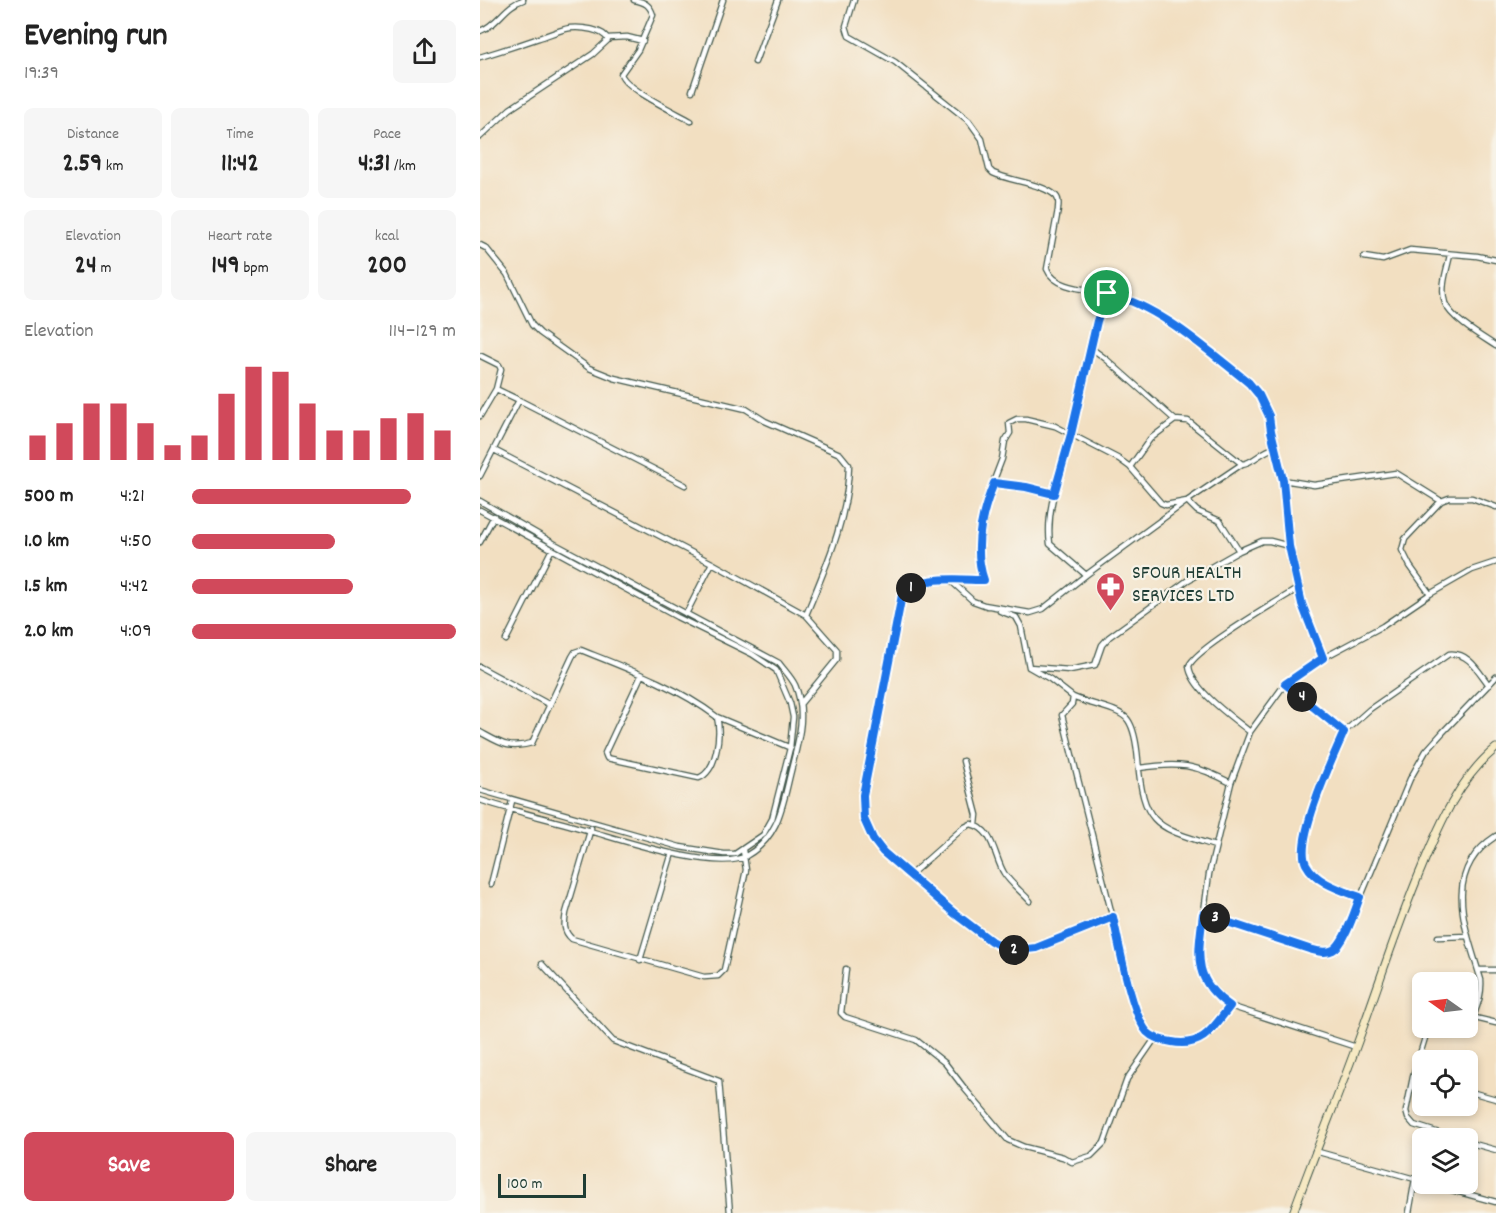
<!DOCTYPE html>
<html lang="en">
<head>
<meta charset="utf-8">
<style>
  body { margin:0; font-family:Dekko,sans-serif; background:#f6f6f6; color:#222; height:100vh; display:flex; flex-direction:column; font-size:22px; white-space:nowrap }
  * { box-sizing:border-box; margin:0 }
  p { font-size:20px; color:#767676 }
  .icon { flex:none; width:33px; height:33px; fill:none; stroke:currentColor; stroke-width:2; stroke-linecap:round; stroke-linejoin:round }
  .map { position:relative; flex:1; overflow:hidden }
  .side { display:flex; flex-direction:column; background:#fff; width:480px }
  .side>* { flex:none }
  .needle { width:39px; rotate:284deg }
  .fabs { position:absolute; left:932px; top:972px; display:grid; gap:12px }
  .fabs a { display:grid; place-items:center; width:66px; height:66px; border-radius:9px; background:#fff; box-shadow:0 3px 9px #0003; font-size:30px }
  .scale { position:absolute; left:18px; bottom:15px; width:88px; box-sizing:border-box; padding-left:6px; border:3px solid #1f3d34; border-top:0; font-size:16px; line-height:21px; white-space:nowrap; color:#1f3d34; -webkit-text-stroke:4px #f7f3e8; paint-order:stroke }
  .pin { position:absolute; display:grid; place-items:center; width:51px; height:51px; color:#fff; margin:-26px; border:3px solid #fff; border-radius:50%; box-shadow:0 2px 6px #0007 }
  .km { position:absolute; width:30px; height:30px; margin:-15px; border-radius:50%; background:#222; color:#fff; font-size:16px; line-height:30px; text-align:center }
  .round { display:grid; place-items:center; flex:none; width:63px; height:63px; border-radius:9px; background:#f6f6f6 }
  .overview { display:flex; align-items:center; justify-content:space-between; height:102px; padding:0 24px }
  h1 { font-size:33px; font-weight:800; line-height:45px }
  .metrics { display:grid; grid-template-columns:repeat(3,1fr); gap:9px; height:102px; padding:6px 24px }
  .metrics div { display:grid; align-content:center; border-radius:9px; background:#f6f6f6; text-align:center }
  .metrics b { font-size:26px; font-weight:800 }
  .metrics small { font-size:16px; font-weight:400 }
  .metrics p { font-size:16px }
  .chart { height:168px; padding:12px 24px }
  .chart p { display:flex; justify-content:space-between }
  .chart svg { width:100%; height:108px; margin-top:6px; stroke:#d1495b; stroke-width:6 }
  .primary-button { display:flex; gap:12px; margin-top:auto; padding:12px 24px }
  .primary-button a { flex:1; height:69px; border-radius:9px; background:#d1495b; color:#fff; font-size:24px; font-weight:800; line-height:69px; text-align:center }
  .primary-button a+a { background:#f6f6f6; color:#222 }
  ul { padding:0 24px; list-style:none; font-size:20px }
  li { display:grid; grid-template-columns:96px 72px 1fr; align-items:center; height:45px }
  li i { height:15px; border-radius:8px; background:#d1495b }
  main { display:flex; flex:1; min-height:0 }
  .map>svg:first-child { display:block }
</style>
</head>
<body>
<main>
<section class="side">
<div class="overview"><div><h1>Evening run</h1><p>19:39</p></div><a class="round"><svg class="icon" aria-label="share" viewBox="0 0 24 24"><path d="M12 15V3M7 8l5-5 5 5M5 13v7h14v-7"/></svg></a></div>
<div class="metrics">
<div><p>Distance</p><b>2.59<small> km</small></b></div>
<div><p>Time</p><b>11:42</b></div>
<div><p>Pace</p><b>4:31<small> /km</small></b></div>
</div>
<div class="metrics">
<div><p>Elevation</p><b>24<small> m</small></b></div>
<div><p>Heart rate</p><b>149<small> bpm</small></b></div>
<div><p>kcal</p><b>200</b></div>
</div>
<div class="chart"><p><span>Elevation</span>114–129 m</p>
<svg viewBox="0 0 160 44" preserveAspectRatio="none"><path d="M5 44V34M15 44V29M25 44V21M35 44V21M45 44V29M55 44V38M65 44V34M75 44V17M85 44V6M95 44V8M105 44V21M115 44V32M125 44V32M135 44V27M145 44V25M155 44V32"/></svg>
</div>
<ul>
<li><b>500 m</b>4:21<i style="width:83%"></i></li>
<li><b>1.0 km</b>4:50<i style="width:54%"></i></li>
<li><b>1.5 km</b>4:42<i style="width:61%"></i></li>
<li><b>2.0 km</b>4:09<i style="width:100%"></i></li>
</ul>
<div class="primary-button"><a>Save</a><a>Share</a></div>
</section>
<div class="map">
<svg width="1016" height="1213" viewBox="0 0 1016 1213">
  <rect width="100%" height="100%" fill="#f7f3e8"/>
  <filter id="ink" filterUnits="userSpaceOnUse"><feTurbulence type="fractalNoise" baseFrequency=".0167" numOctaves="2"/><feDisplacementMap in="SourceGraphic" scale="12" xChannelSelector="R" yChannelSelector="G"/><feConvolveMatrix kernelMatrix="1 2 1 2 8 2 1 2 1" color-interpolation-filters="sRGB"/></filter>
  <filter id="wash" filterUnits="userSpaceOnUse"><feTurbulence type="fractalNoise" baseFrequency=".008" numOctaves="4" result="noise"/><feDisplacementMap in="SourceGraphic" scale="24" xChannelSelector="R" yChannelSelector="G"/><feGaussianBlur stdDeviation="1.35" result="paint"/><feColorMatrix in="noise" values="0 0 0 0 0 0 0 0 0 0 0 0 0 0 0 0 0 1.4 0 .05"/><feComposite in="paint" operator="in"/></filter>
  <g filter="url(#wash)">
    <rect width="100%" height="100%" fill="#f2dfc1"/>
  </g>
  <g filter="url(#ink)">
    <g fill="none" stroke-linecap="round" stroke-linejoin="round">
      <defs>
        <path id="minor" d="M154 0C165 2 170 5 173 15L158 50 141 74C146 89 195 112 211 121
          M374 0 366 26 369 36 415 62 489 121 502 139 509 169 513 173C530 181 564 184 576 196 580 200 578 205 578 210L567 269C575 289 608 289 627 293
          M0 31C18 25 25 5 43 0
          M128 38 147 37 163 41
          M0 57C20 51 39 45 59 38 69 35 79 30 90 28 101 27 124 29 128 40L113 54 30 109 0 137
          M275 62 298 0
          M212 91 243 0
          M0 245 6 248 27 274 52 325 60 333 109 368 134 378 266 409 285 421 360 454 369 465C368 519 346 566 326 615
          M970 255C967 270 960 287 965 303 971 319 1002 337 1016 346
          M884 257 903 260 930 250 997 256 1016 260
          M611 348 626 359 695 420
          M1 356 19 365 21 369 16 389
          M0 416 16 389 39 400
          M14 450 232 563
          M650 467 670 439 695 420 708 421 762 464C774 463 782 450 795 448
          M0 476 39 400 205 485
          M803 480 834 485 916 473 961 501
          M514 482 574 494
          M0 501 75 544 299 663C304 670 311 677 315 685 328 715 317 745 310 775 302 808 298 838 266 856 238 872 142 840 110 831 74 820 36 812 0 800
          M0 510 197 617 272 654 296 670 310 703 313 717 310 748 292 819 283 835 255 854H244L200 847 0 790
          M0 542 14 516
          M606 575 570 544C565 505 583 468 592 431 603 385 610 338 627 293 681 307 726 349 769 383L779 395 789 416 791 431 803 480 809 546 822 604 843 658
          M470 580 493 601 507 606
          M503 580 498 556 506 501 522 459 525 441 530 433 529 423 537 419H546L575 426 639 459 650 467 681 503 686 505 707 501 717 511 740 521 759 551
          M504 580C482 580 436 575 422 595L383 795C384 811 385 825 393 839 405 858 503 941 524 948 528 949 533 950 537 950 563 951 608 927 633 917
          M950 594 930 566 922 550 925 539 961 501 969 498H992L1016 507
          M504 605 550 613 563 609 606 575 707 501 762 464
          M520 611 536 617 541 626 549 667 570 679 593 697
          M206 614 232 563 326 615 357 650V659L321 703
          M26 640 72 549
          M0 667 70 705
          M549 667 590 670 615 665 622 645 629 637 708 580 759 551 782 541H790L809 546
          M805 684 864 732
          M237 717 311 748
          M0 732C20 743 29 750 52 743L92 657 95 652 101 650C146 668 198 687 237 717 241 734 237 771 219 778L127 758 125 753 161 676
          M770 732C753 718 711 689 709 666 715 649 798 601 819 588
          M483 761 497 815 496 825
          M659 768C699 762 715 764 751 783
          M111 828 86 913C84 924 83 931 92 939L224 977 238 976 244 970 266 870 263 850
          M735 846C677 827 663 827 658 760 657 748 655 730 648 720 640 708 607 704 593 697L592 704 582 715 657 1015C660 1020 664 1030 669 1034 682 1043 705 1047 719 1040 732 1034 741 1017 750 1006
          M430 875 483 828 491 824C514 829 514 857 524 873 530 883 542 892 550 901
          M11 884 32 801
          M880 898 841 880 825 863 823 851 825 835 841 785 864 732 890 709 969 654C989 652 998 671 1009 685
          M723 914 829 949C844 952 851 953 862 942L930 779 946 751 963 732 1016 677
          M958 937 988 936
          M160 960 192 853
          M62 964 133 1041 239 1081 250 1213
          M366 969 361 1013 365 1017 436 1040 465 1063 485 1089 528 1140 544 1147 583 1157 592 1162 611 1156 624 1143 647 1079 676 1037
          M998 970H1016
          M987 1016 1016 1023
          M993 1017C998 1004 1002 994 1001 980 986 929 960 872 1016 836
          M948 1028 933 1077 926 1111 928 1118 934 1125 975 1138
          M876 1047 750 1006 728 987 721 973 719 949 729 874 751 783 770 732 805 684 843 658 903 626 950 594 992 570 1016 562
          M933 1077 942 1079
          M987 1091 1016 1099
          M987 1142 1016 1150
          M835 1151 942 1181
          M950 1184 1016 1202
          M929 1213 935 1179"/>
        <path id="secondary" d="M813 1213C833 1157 856 1102 876 1047 898 987 917 926 942 867 960 823 979 779 1016 748"/>
      </defs>
      <!-- minor casing -->
      <use href="#minor" stroke="#3f5549" stroke-width="7"/>
      <!-- secondary casing -->
      <use href="#secondary" stroke="#3f5549" stroke-width="9"/>
      <!-- minor -->
      <use href="#minor" stroke="#fff" stroke-width="4.5"/>
      <!-- secondary -->
      <use href="#secondary" stroke="#f6e9c3" stroke-width="7"/>
    </g>
  </g>
  <g fill="none" stroke-linecap="round" stroke-linejoin="round" filter="url(#ink)">
    <defs>
      <path id="route" d="M627 293C681 307 726 349 769 383L779 395 789 416 791 431 803 480 809 546 822 604 843 658 805 684 864 732C853 757 814 840 826 864 836 883 861 890 880 897 875 910 865 944 853 950 846 954 836 951 829 949L723 914C718 955 712 980 750 1006 734 1027 723 1048 692 1042 684 1041 673 1038 667 1032 651 1013 639 944 633 917L556 948 538 950 524 948 511 941 474 913 403 852 393 839 384 819 383 795 422 595C437 574 481 580 504 580 493 549 502 512 514 483L546 487 574 494 591 434 617 321Z"/>
    </defs>
    <!-- route casing -->
    <use href="#route" stroke="#fff" stroke-width="12"/>
    <!-- route -->
    <use href="#route" stroke="#1a73e8" stroke-width="8"/>
  </g>
  <!-- icons -->
  <defs>
    <symbol id="pharmacy-pin" viewBox="-11 -11 22 30"><path d="M0 17L-7.5 6A9.5 9.5 0 1 1 7.5 6Z" fill="#d1495b" stroke="#f7f3e8"/><path d="M-2-6h4v4h4v4h-4v4h-4v-4h-4v-4h4Z" fill="#fff"/></symbol>
  </defs>
  <g fill-rule="evenodd">
    <use href="#pharmacy-pin" x="614" y="570" width="33" height="45"/>
  </g>
  <g text-anchor="middle" dominant-baseline="central" stroke-width="4.5" stroke-linejoin="round" paint-order="stroke">
    <!-- poi labels -->
    <g font-size="20" fill="#1f3d34" stroke="#f7f3e8" text-anchor="start">
      <text x="652" y="574">SFOUR HEALTH<tspan x="652" dy="23">SERVICES LTD</tspan></text>
    </g>
  </g>
</svg>
<div class="fabs">
<a><svg class="needle" viewBox="-14 -14 28 28"><path d="M0-13l5 13h-10z" fill="#e53935"/><path d="M0 13l5-13h-10z" fill="#767676"/></svg></a>
<a><svg class="icon" aria-label="locate" viewBox="0 0 24 24"><circle cx="12" cy="12" r="6"/><path d="M12 2v4M12 18v4M2 12h4M18 12h4"/></svg></a>
<a><svg class="icon" aria-label="layers" viewBox="0 0 24 24"><path d="M12 4l9 5-9 5-9-5zM3 14l9 5 9-5"/></svg></a>
</div>
<div class="scale">100 m</div>
<div class="pin" style="left:627px;top:293px;background:#1e9e55"><svg class="icon" aria-label="arrive" viewBox="0 0 24 24"><path d="M6 21V4h12l-3 4 3 4H6"/></svg></div>
<b class="km" style="left:431px;top:588px">1</b>
<b class="km" style="left:534px;top:950px">2</b>
<b class="km" style="left:735px;top:918px">3</b>
<b class="km" style="left:822px;top:697px">4</b>
</div>
</main>
</body>
</html>
